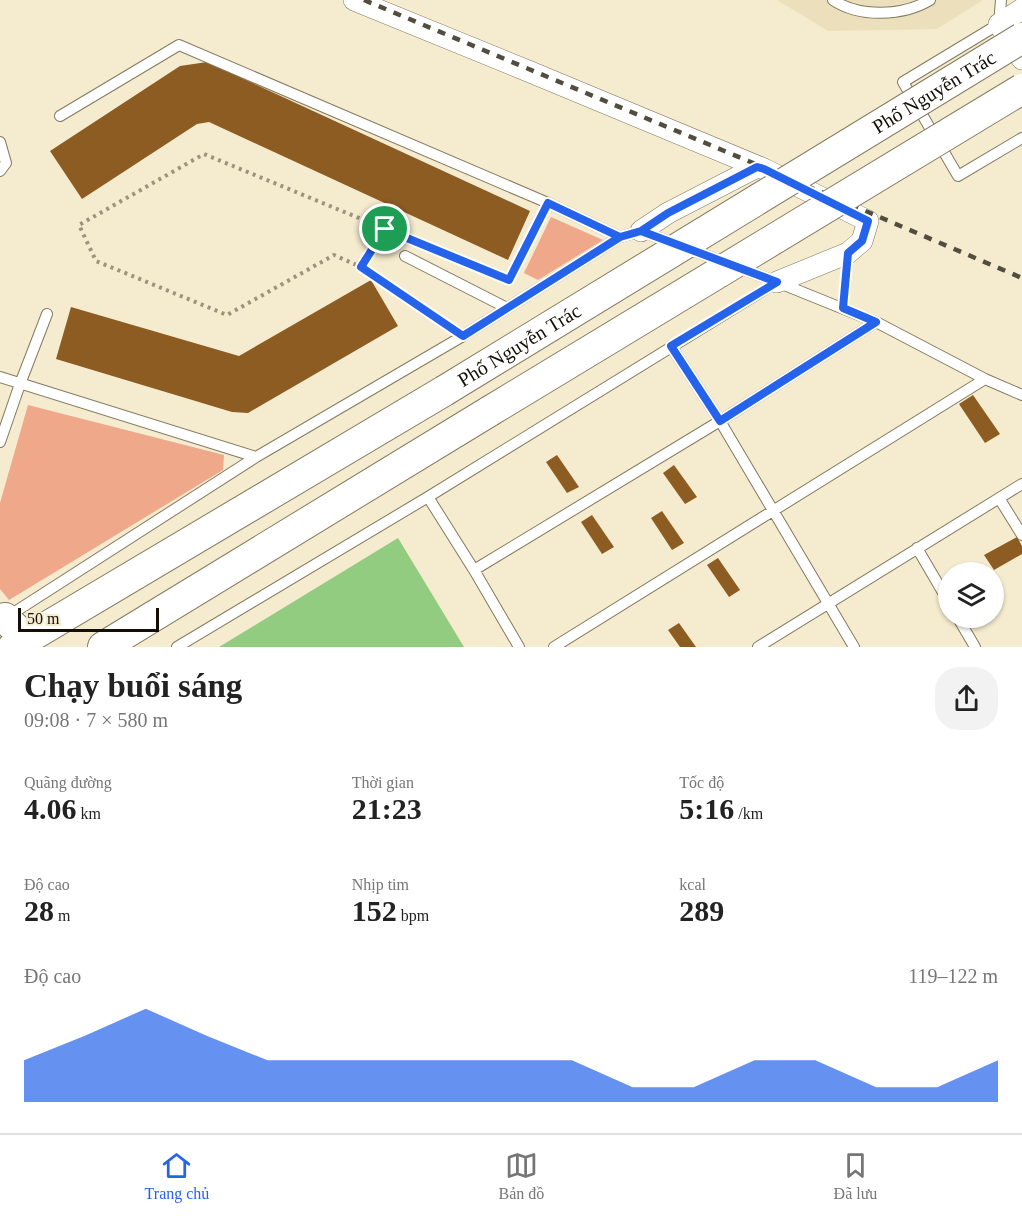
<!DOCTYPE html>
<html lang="vi">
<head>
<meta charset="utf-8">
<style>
  body { margin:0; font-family:"Times New Roman",serif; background:#f2f2f2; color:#222; height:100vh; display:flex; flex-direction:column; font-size:22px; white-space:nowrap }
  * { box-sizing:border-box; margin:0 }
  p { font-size:20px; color:#767676 }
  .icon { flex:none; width:33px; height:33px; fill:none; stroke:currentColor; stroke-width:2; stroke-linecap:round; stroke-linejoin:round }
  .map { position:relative; height:647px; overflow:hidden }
  .details { display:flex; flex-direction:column; background:#fff; flex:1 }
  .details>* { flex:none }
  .controls { position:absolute; left:938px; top:562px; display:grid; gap:12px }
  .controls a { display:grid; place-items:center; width:66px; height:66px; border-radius:50%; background:#fff; box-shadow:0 2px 4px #0004; font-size:30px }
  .scale { position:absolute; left:18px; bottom:15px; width:141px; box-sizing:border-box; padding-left:6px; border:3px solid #130f06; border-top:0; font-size:16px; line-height:21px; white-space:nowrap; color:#130f06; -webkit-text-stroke:4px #f5ebce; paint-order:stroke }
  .pin { position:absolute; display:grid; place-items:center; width:51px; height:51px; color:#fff; margin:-26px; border:3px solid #fff; border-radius:50%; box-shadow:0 2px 6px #0007 }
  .round { display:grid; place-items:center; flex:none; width:63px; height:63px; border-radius:24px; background:#f2f2f2 }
  .summary { display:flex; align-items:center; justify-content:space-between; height:102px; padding:0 24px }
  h1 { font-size:33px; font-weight:700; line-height:45px }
  .metrics { display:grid; grid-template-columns:repeat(3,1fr); gap:9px; height:102px; padding:6px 24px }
  .metrics div { display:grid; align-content:center }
  .metrics b { font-size:30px; font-weight:700 }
  .metrics small { font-size:16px; font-weight:400 }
  .metrics p { font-size:16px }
  .chart { height:168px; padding:12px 24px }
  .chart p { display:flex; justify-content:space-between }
  .chart svg { width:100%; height:108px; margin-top:6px; fill:#2563eb; opacity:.7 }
  .menu { display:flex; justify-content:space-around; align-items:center; height:84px; border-top:2px solid #e0e0e0; background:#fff; font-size:16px; color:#767676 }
  .menu a { display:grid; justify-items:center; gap:3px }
  .menu .current { color:#2563eb }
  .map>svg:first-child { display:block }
</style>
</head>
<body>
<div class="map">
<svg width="1022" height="647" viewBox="0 0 1022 647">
  <rect width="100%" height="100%" fill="#f5ebce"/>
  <!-- built -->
  <path fill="#ece0bc" d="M777 0H983L937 29 828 31Z"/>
  <!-- green -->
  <path fill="#efa889" d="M551 217 603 240 538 280 524 273Z
    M28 405 224 455 223 470 9 600 0 589V503Z"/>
  <!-- water -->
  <path fill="#92cc80" d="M398 538 464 647H219Z"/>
  <!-- building -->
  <path fill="#8c5c22" d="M207 62 530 211 508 260 209 122 197 124 82 199 50 151 180 66Z
    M371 280 398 326 248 413 232 412 56 359 71 307 239 356Z
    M973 395 1000 434 985 443 959 404Z
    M557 455 579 487 567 493 546 462Z
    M674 465 697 497 685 504 663 473Z
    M662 511 684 543 672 550 651 518Z
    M592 515 614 547 602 554 581 522Z
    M1017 537 1022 546V554L994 570 984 555Z
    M718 558 740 590 729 597 707 565Z
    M679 623 696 647H680L668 630Z"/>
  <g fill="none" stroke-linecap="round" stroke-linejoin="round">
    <defs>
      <path id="lane" d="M833 0C860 18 903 16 930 0
        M1001 0 999 24 903 82 958 176 1022 138
        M60 116 179 45 548 203 620 237
        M0 142 6 163 0 171
        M405 256 507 308
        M671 346 720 421 854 647
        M0 377 256 457
        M0 442 20 384 47 314
        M428 497 474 570 519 647
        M999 498 1022 535
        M917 548 948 601
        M474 570 720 421 876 322
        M7 617 256 457 463 336 620 237 641 231 777 282
        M958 618 975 647
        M177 647 428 497 777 282 876 322 985 379 1022 395
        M554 647 985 379
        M758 647 1022 484"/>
      <path id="street" d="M354 0 528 71 764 169 868 221 862 241 848 253 777 282
        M1022 9 999 24 1022 59
        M641 231 668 213 757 167"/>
      <path id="secondary" d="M5 618 26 639
        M13 647 444 391
        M103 647 490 411"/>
    </defs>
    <!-- lane casing -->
    <use href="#lane" stroke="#837a60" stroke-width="12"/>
    <!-- street casing -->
    <use href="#street" stroke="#837a60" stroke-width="22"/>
    <!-- secondary casing -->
    <use href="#secondary" stroke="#837a60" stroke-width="32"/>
    <!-- path -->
    <path stroke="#9b937e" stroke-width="4" stroke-dasharray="3 4.5" stroke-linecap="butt" d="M361 267 385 229
      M844 294 846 274
      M450 327 361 267 334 255 227 315 96 261 79 225 204 154 509 280 542 214"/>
    <!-- lane -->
    <use href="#lane" stroke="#fff" stroke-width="10"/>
    <!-- street -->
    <use href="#street" stroke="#fff" stroke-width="21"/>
    <!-- secondary -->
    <use href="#secondary" stroke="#fff" stroke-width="30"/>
    <!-- rail -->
    <path stroke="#534d3f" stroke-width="4.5" stroke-dasharray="8 8" stroke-linecap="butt" d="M364 0 765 168 1022 278"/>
    <defs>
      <g id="secondary-bridge">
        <path id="s1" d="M444 391 1022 38"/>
        <path d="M490 411 1022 89"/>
      </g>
    </defs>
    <!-- secondary-bridge casing -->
    <use href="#secondary-bridge" stroke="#837a60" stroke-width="32" stroke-linecap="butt"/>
    <!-- secondary-bridge -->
    <use href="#secondary-bridge" stroke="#fff" stroke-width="30"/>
  </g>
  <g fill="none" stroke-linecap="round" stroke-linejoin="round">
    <defs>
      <path id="route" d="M385 229 361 267 463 336 620 237 641 231 777 282 671 346 720 421 876 322 843 308 848 253 862 241 868 221 764 169 757 167 668 213 641 231 620 237 548 203 509 280 385 229"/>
    </defs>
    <!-- route casing -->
    <use href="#route" stroke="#fff" stroke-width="12"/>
    <!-- route -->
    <use href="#route" stroke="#2563eb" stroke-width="8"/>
  </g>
  <g text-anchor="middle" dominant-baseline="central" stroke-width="5" stroke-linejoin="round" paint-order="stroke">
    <!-- street labels -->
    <g font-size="20" fill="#130f06" stroke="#f5ebce">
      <text stroke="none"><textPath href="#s1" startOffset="574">Phố Nguyễn Trác</textPath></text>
      <text stroke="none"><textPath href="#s1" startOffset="88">Phố Nguyễn Trác</textPath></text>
    </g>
  </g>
</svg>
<div class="controls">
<a><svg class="icon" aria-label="layers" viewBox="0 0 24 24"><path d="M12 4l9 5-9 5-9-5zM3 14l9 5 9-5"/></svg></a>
</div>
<div class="scale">50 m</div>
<div class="pin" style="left:385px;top:229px;background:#1e9e55"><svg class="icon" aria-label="arrive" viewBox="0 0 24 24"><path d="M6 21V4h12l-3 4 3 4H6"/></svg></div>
</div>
<section class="details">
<div class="summary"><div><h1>Chạy buổi sáng</h1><p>09:08 · 7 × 580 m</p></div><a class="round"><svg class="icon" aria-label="share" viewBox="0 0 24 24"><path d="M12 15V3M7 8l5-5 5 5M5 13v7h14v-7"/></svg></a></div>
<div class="metrics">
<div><p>Quãng đường</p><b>4.06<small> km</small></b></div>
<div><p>Thời gian</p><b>21:23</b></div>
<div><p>Tốc độ</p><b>5:16<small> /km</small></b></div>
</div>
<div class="metrics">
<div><p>Độ cao</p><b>28<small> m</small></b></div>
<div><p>Nhịp tim</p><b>152<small> bpm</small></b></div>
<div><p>kcal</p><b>289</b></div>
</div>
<div class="chart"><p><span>Độ cao</span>119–122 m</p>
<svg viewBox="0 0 160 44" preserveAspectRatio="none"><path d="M0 44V27L10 17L20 6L30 17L40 27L50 27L60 27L70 27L80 27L90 27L100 38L110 38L120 27L130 27L140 38L150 38L160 27V44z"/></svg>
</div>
</section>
<nav class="menu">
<a class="current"><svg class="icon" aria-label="home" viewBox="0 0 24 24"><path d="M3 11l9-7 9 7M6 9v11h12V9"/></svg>Trang chủ</a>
<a><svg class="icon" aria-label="map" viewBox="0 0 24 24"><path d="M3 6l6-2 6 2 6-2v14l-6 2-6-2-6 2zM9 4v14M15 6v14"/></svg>Bản đồ</a>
<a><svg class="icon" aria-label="saved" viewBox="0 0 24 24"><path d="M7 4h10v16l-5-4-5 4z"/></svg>Đã lưu</a>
</nav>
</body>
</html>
